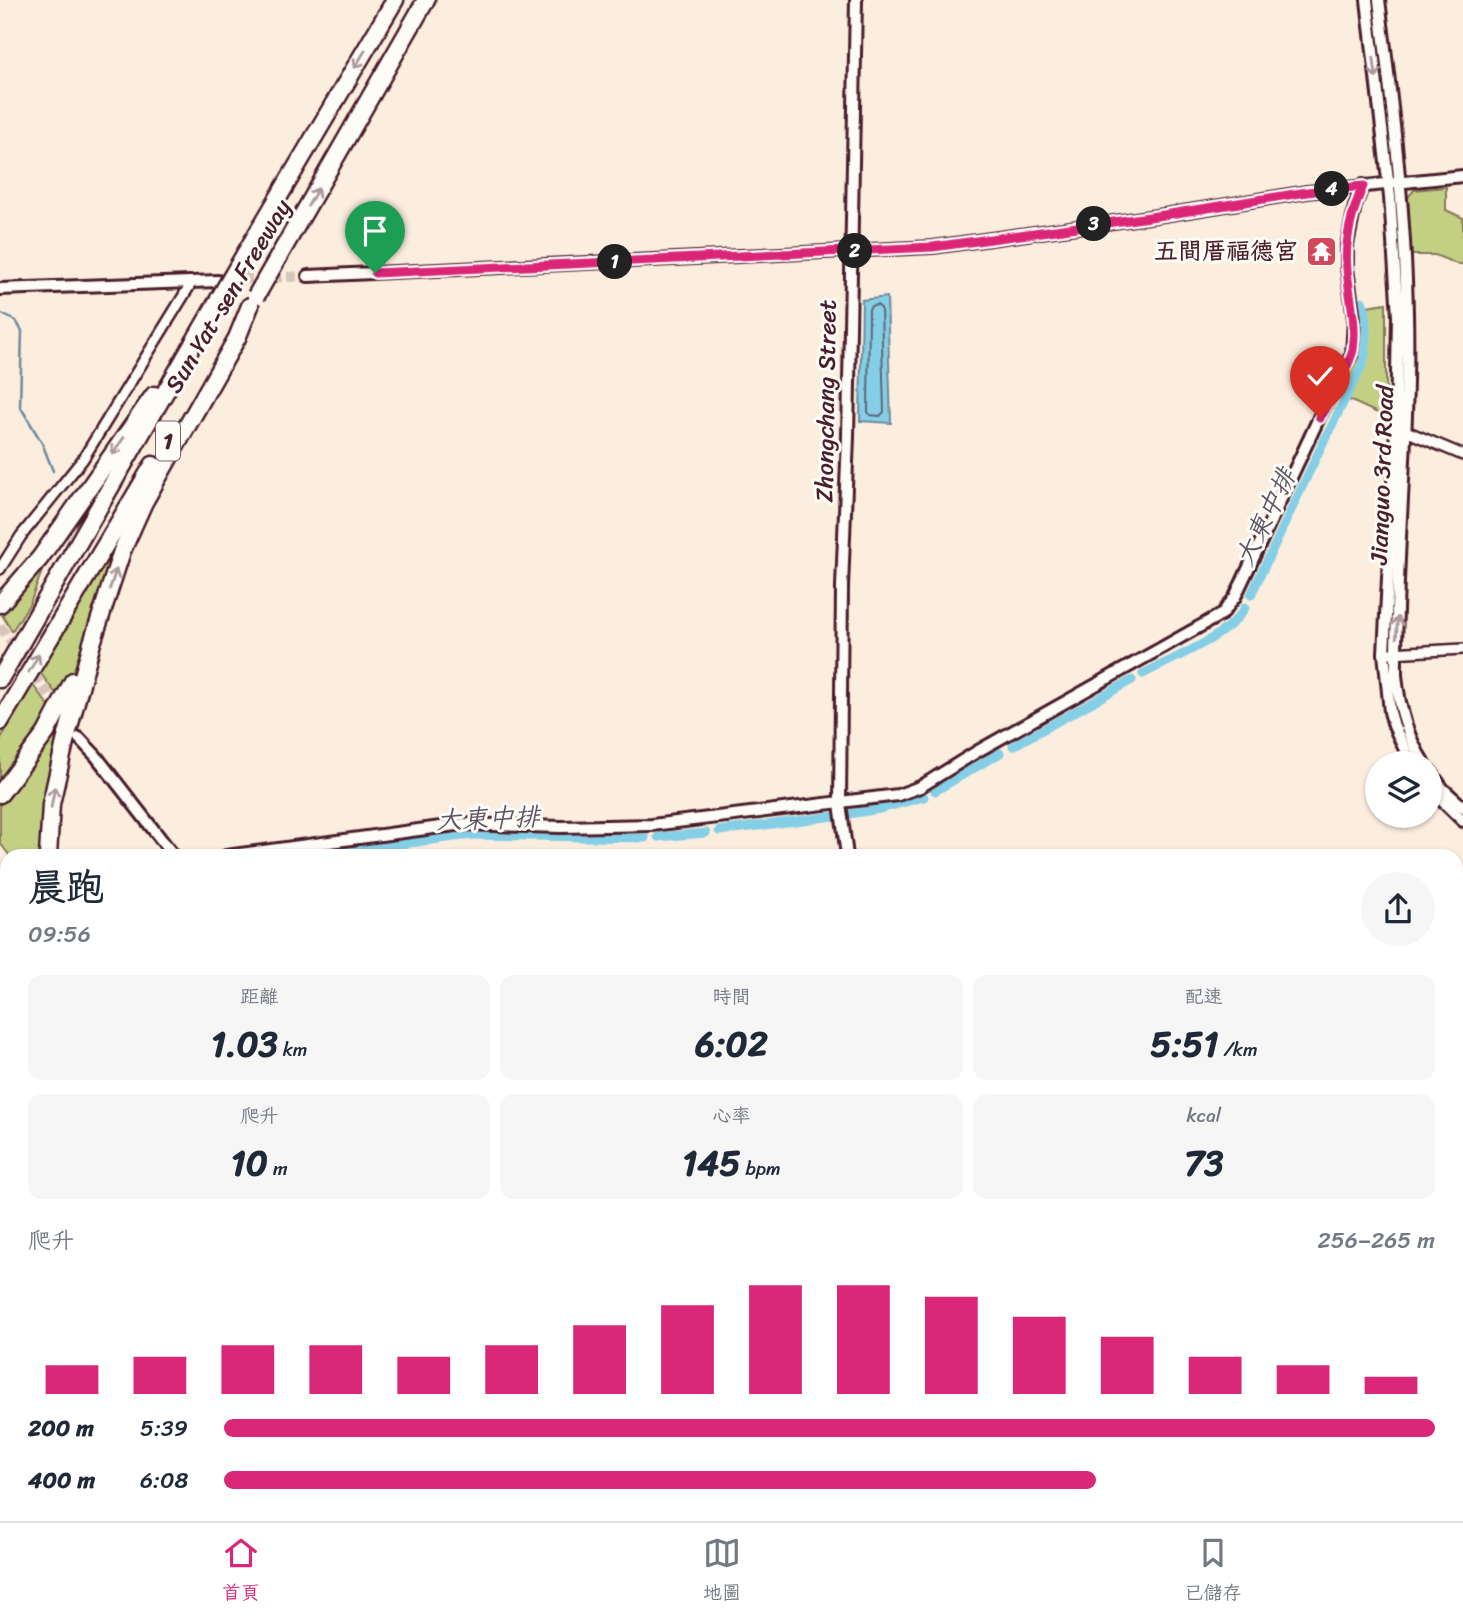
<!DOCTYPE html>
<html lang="zh-TW">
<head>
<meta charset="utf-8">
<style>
  body { margin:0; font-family:Sriracha,"LXGW WenKai TC",sans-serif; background:#f6f6f7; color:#1f2937; height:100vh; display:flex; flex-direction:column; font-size:26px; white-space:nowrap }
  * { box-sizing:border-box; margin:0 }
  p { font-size:23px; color:#747a83 }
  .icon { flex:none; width:38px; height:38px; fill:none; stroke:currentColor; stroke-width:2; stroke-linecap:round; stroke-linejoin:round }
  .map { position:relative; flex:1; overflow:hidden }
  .details { position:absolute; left:0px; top:849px; width:1463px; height:674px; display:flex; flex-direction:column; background:#fff; border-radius:21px 21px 0 0; box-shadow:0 2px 5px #0004 }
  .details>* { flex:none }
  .fabs { position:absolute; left:1365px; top:751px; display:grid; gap:14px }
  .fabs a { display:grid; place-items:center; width:77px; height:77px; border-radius:50%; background:#fff; box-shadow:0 2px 5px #0004; font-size:35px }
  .pin { position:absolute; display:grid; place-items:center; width:60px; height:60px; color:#fff; margin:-72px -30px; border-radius:50% 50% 50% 0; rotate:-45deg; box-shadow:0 0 7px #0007 }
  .pin .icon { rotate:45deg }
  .km { position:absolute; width:35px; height:35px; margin:-18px; border-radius:50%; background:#222; color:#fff; font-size:19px; line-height:35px; text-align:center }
  .round { display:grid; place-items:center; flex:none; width:74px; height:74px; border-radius:37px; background:#f6f6f7 }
  .headline { display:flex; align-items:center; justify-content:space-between; height:119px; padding:0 28px }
  h1 { font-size:38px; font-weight:800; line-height:52px }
  .stats { display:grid; grid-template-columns:repeat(3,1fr); gap:10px; height:119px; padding:7px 28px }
  .stats div { display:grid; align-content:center; border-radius:14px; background:#f6f6f7; text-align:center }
  .stats b { font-size:35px; font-weight:800 }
  .stats small { font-size:19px; font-weight:400 }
  .stats p { font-size:19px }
  .chart { height:196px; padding:14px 28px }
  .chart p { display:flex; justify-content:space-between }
  .chart svg { width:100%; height:126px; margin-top:7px; stroke:#db2777; stroke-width:6 }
  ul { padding:0 28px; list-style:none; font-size:23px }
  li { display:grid; grid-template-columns:112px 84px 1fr; align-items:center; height:52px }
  li i { height:18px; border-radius:9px; background:#db2777 }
  .tab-bar { display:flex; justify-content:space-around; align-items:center; height:98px; border-top:2px solid #e0e1e3; background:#fff; font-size:19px; color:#747a83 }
  .tab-bar a { display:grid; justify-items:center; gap:4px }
  .tab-bar .active { color:#db2777 }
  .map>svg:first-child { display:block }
</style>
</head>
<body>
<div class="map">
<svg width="1463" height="1521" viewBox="0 0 1463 1521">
  <rect width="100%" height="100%" fill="#fceedf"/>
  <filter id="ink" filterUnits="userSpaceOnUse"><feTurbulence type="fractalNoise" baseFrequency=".0143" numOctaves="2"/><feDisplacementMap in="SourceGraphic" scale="14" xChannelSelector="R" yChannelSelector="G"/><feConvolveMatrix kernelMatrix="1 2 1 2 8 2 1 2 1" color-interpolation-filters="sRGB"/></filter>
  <g filter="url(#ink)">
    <!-- green -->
    <path fill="#c3d084" stroke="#867858" stroke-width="2" d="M1446 187V210L1463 218V264H1457L1435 255H1411L1408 197 1414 190Z
      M1386 303V417L1338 395 1358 352 1360 307Z
      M143 493 71 677 59 698 39 671Z
      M44 566 30 603 12 631 1 613Z
      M32 684 52 710 40 733 0 783V740Z
      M59 722 62 725 41 856H10L0 843V803L49 740Z
      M0 980 7 985V1269L0 1279Z
      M1456 1296H1463V1500L1456 1504Z"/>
    <!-- water -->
    <path fill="#85cfe6" stroke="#6d899b" stroke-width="2" d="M887 297 891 423 860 421 862 300Z
      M0 888 7 893V953L0 949Z
      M92 1516H184C156 1521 120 1521 92 1516Z
      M898 1516H993L970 1521H907Z"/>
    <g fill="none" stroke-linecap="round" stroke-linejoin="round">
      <!-- shore -->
      <path stroke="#626576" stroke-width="2" d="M877 305 881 308 884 412 880 416 870 415 868 412 869 309 871 306Z"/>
      <!-- stream -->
      <path stroke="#6d899b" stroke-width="2.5" d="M0 313 16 321 22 331 20 406 42 443 53 471"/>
      <!-- canal -->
      <path stroke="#85cfe6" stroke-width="9" d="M1251 595 1321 447 1362 366 1366 350V312L1362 301
        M1143 674C1171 659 1232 635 1245 607
        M1013 746 1132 680
        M935 791 1000 753
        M849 814 880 809 924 797
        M719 831 834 816
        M658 837 706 833
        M333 853 470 835 645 838
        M312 856 320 855"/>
      <!-- tertiary-tunnel -->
      <path stroke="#d8c5bb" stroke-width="10" stroke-dasharray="10 5" stroke-linecap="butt" d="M227 280 308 276
        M0 626 61 713"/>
      <defs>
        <path id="minor" d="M1401 429 1463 455
          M0 569 21 536 83 459 192 282
          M1390 653 1463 649
          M1456 1197H1463
          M1456 1254 1463 1246
          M875 1516 881 1521
          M1010 1521 1018 1516"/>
        <path id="tertiary" d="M1367 0 1390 197 1398 316 1396 428 1384 653 1390 712 1394 726 1411 763
          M1379 0C1392 103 1405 208 1407 313 1410 434 1395 554 1396 675 1399 706 1406 736 1424 763
          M308 276 933 247 1164 215 1307 192 1463 176
          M0 289 218 281
          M79 738 96 756 174 856
          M1430 771 1443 789 1463 807
          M1430 789 1463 821
          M226 856 463 824 561 827 652 825 898 795 920 787 978 751 1222 614 1235 597 1324 407 1352 354 1354 319 1347 268V245L1355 206 1363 185
          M847 856 840 803 842 587 848 437 856 0
          M0 939 7 935
          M840 1521 841 1516"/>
        <path id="secondary" d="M1131 1516 1146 1521
          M1071 1521 1080 1516"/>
        <path id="trunk" d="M0 1264 7 1272
          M0 1294 7 1302
          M205 1516 211 1521
          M234 1516 239 1521"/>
        <path id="motorway" d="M245 254 395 0
          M279 256 426 0
          M0 604 40 558 154 395
          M0 679 220 297
          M0 722 153 465
          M0 794 46 733 73 681
          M48 856 51 804 65 742 92 643 122 551 144 502 237 338 250 306
          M0 973 7 977
          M0 1087 7 1082
          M0 1212 7 1217
          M0 1374 7 1382
          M0 1401 7 1406
          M182 1516 189 1521
          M251 1516 256 1521"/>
      </defs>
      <!-- minor casing -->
      <use href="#minor" stroke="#4a1f2b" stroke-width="14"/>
      <!-- tertiary casing -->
      <use href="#tertiary" stroke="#4a1f2b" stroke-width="16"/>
      <!-- secondary casing -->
      <use href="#secondary" stroke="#4a1f2b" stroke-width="18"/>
      <!-- trunk casing -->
      <use href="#trunk" stroke="#4a1f2b" stroke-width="19"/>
      <!-- motorway casing -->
      <use href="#motorway" stroke="#4a1f2b" stroke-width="21"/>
      <!-- minor -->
      <use href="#minor" stroke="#fdfcf7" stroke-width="9"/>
      <!-- tertiary -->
      <use href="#tertiary" stroke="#fdfcf7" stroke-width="10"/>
      <!-- secondary -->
      <use href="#secondary" stroke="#fdfcf7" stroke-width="12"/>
      <!-- trunk -->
      <use href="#trunk" stroke="#fdfcf7" stroke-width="14"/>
      <!-- motorway -->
      <use href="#motorway" stroke="#fdfcf7" stroke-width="16"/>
      <defs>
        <path id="motorway-bridge" d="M256 296 279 256
          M220 297 245 254"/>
      </defs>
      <!-- motorway-bridge casing -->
      <use href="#motorway-bridge" stroke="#4a1f2b" stroke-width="21" stroke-linecap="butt"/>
      <!-- motorway-bridge -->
      <use href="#motorway-bridge" stroke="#fdfcf7" stroke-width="16"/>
    </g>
    <!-- one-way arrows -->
    <defs><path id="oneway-shaft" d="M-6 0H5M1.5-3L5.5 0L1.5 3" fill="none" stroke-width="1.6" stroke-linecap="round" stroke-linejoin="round" transform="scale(1.75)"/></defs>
    <g stroke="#ac999b">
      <use href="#oneway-shaft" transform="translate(360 59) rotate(121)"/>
      <use href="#oneway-shaft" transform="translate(1375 68) rotate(83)"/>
      <use href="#oneway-shaft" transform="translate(313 197) rotate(-60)"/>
      <use href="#oneway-shaft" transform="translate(118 446) rotate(125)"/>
      <use href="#oneway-shaft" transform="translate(113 579) rotate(-71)"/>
      <use href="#oneway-shaft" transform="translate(1397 627) rotate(-87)"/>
      <use href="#oneway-shaft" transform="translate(34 663) rotate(-60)"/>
      <use href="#oneway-shaft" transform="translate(53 797) rotate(-80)"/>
    </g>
  </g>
  <g fill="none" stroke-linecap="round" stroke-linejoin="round" filter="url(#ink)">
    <defs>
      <path id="route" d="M375 273 933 247 1164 215 1307 192 1363 186C1352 212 1344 240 1347 269 1349 297 1357 322 1353 350 1349 368 1328 399 1320 418"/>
    </defs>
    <!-- route casing -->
    <use href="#route" stroke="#fff" stroke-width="14"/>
    <!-- route -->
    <use href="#route" stroke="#db2777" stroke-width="9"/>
  </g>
  <!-- icons -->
  <defs>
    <symbol id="temple-square" viewBox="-11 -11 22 22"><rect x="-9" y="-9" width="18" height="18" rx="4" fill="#d1495b" stroke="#fdfcf7"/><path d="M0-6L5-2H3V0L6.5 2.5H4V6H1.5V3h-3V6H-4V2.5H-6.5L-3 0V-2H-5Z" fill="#fff"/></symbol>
  </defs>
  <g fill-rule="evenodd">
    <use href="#temple-square" x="1304" y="234" width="35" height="35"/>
  </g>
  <g text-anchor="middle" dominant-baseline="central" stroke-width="6" stroke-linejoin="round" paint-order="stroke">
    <!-- shield labels -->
    <rect fill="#fdfcf7" stroke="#806168" stroke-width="2" x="156" y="421.5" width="24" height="39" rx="5"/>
    <g font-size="23" font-weight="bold" fill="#4a1f2b">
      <text x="168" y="441">1</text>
    </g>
    <!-- poi labels -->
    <g font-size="24" font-weight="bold" fill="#4a1f2b" stroke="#fdfcf7" text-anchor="end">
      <text x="1298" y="251">五間厝福德宮</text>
    </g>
    <!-- street labels -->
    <g font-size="24" fill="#4a1f2b" stroke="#fdfcf7">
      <text transform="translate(228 296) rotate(-59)">Sun Yat-sen Freeway</text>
      <text transform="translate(826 401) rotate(-89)">Zhongchang Street</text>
      <text transform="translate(1382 475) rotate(-88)">Jianguo 3rd Road</text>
    </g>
    <!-- water labels -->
    <g font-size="26" font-style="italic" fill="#5c5463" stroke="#fdfcf7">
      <text transform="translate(1265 517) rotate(-64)">大東中排</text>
      <text transform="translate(488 818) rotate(-2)">大東中排</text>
    </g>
  </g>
</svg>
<div class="fabs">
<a><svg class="icon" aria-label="layers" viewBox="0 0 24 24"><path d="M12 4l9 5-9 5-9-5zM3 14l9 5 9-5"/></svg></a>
</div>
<div class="pin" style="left:375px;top:273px;background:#1e9e55"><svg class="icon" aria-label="arrive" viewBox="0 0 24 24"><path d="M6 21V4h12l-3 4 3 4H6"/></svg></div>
<div class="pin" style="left:1320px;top:418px;background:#d93025"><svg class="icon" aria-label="check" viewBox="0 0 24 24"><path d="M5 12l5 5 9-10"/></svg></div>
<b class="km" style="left:615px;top:262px">1</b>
<b class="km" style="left:855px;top:251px">2</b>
<b class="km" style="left:1094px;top:224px">3</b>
<b class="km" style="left:1332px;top:189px">4</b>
<section class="details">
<div class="headline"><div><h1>晨跑</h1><p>09:56</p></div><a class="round"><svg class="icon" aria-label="share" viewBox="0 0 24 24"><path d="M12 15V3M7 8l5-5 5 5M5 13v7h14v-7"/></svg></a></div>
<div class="stats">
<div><p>距離</p><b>1.03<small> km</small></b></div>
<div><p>時間</p><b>6:02</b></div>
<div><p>配速</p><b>5:51<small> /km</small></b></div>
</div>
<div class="stats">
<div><p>爬升</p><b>10<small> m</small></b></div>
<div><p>心率</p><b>145<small> bpm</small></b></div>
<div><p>kcal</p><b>73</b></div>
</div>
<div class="chart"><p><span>爬升</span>256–265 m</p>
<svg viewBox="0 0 160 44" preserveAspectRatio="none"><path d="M5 44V34M15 44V31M25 44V27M35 44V27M45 44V31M55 44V27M65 44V20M75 44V13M85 44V6M95 44V6M105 44V10M115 44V17M125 44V24M135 44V31M145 44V34M155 44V38"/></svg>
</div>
<ul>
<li><b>200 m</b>5:39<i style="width:100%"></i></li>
<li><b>400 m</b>6:08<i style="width:72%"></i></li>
</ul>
</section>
</div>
<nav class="tab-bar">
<a class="active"><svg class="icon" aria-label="home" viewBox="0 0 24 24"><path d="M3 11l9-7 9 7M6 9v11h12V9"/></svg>首頁</a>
<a><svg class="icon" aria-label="map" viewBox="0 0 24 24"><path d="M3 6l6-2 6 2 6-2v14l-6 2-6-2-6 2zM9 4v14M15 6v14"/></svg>地圖</a>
<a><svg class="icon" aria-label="saved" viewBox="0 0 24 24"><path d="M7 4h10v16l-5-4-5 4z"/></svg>已儲存</a>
</nav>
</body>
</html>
